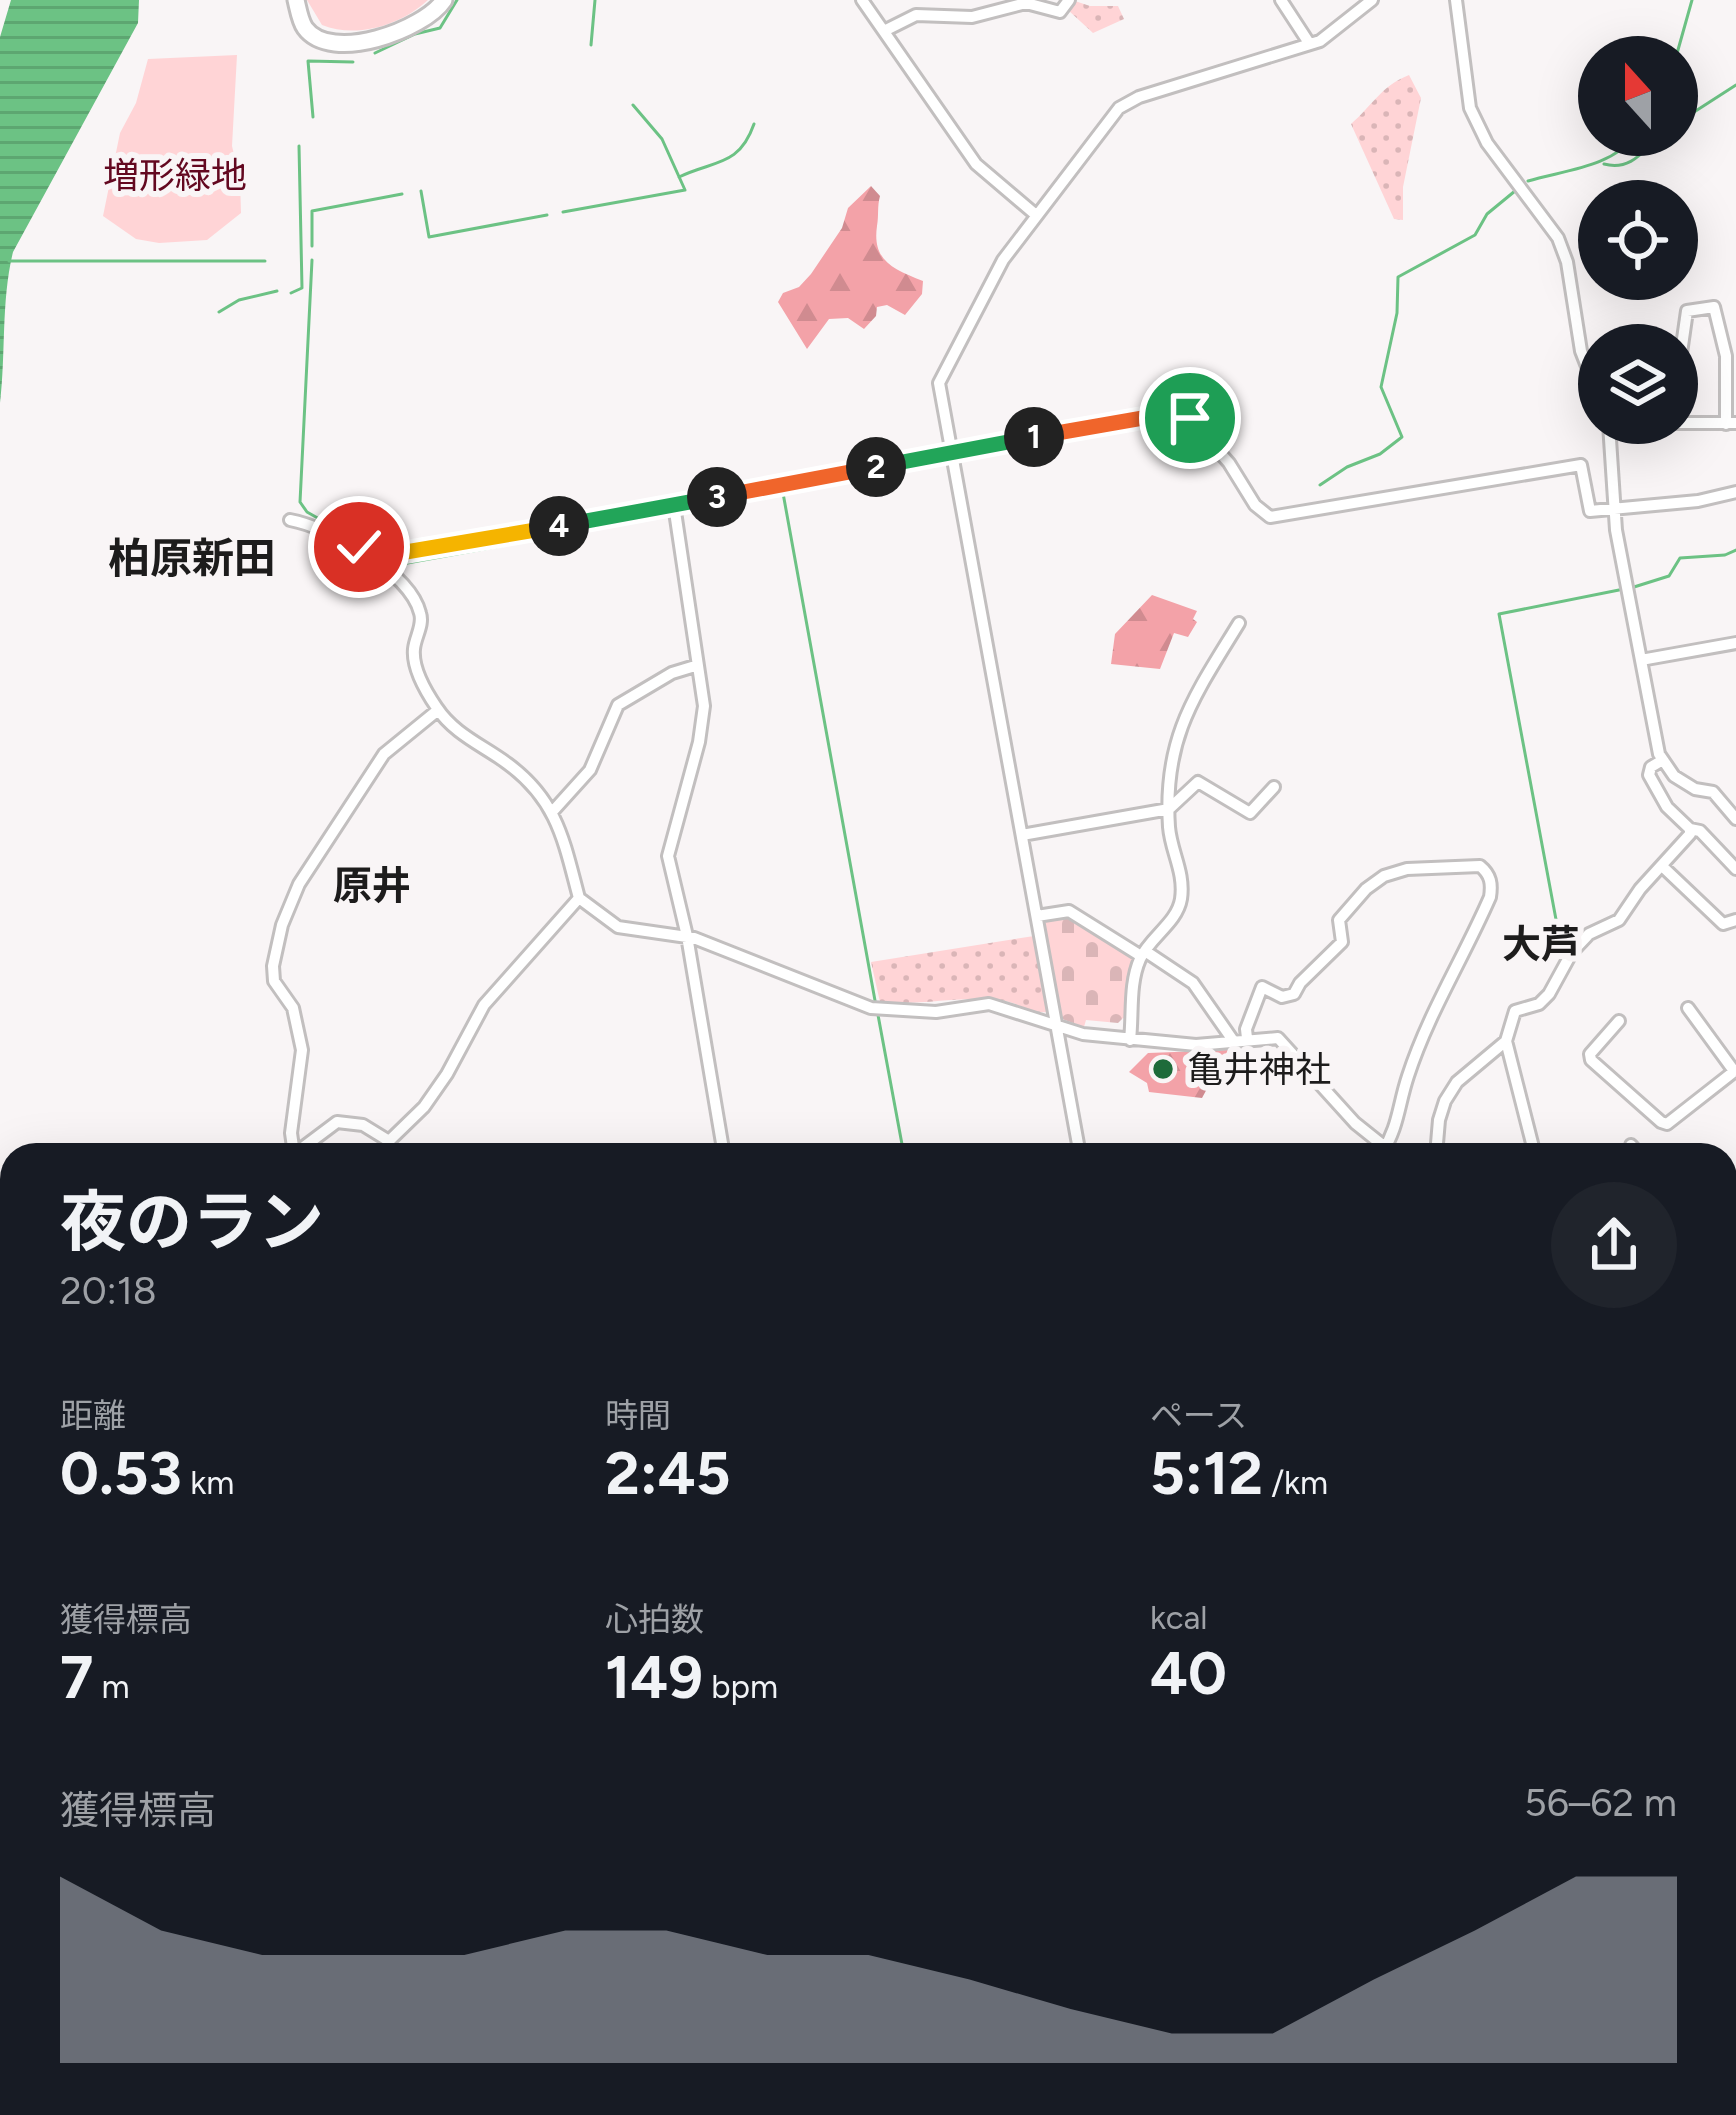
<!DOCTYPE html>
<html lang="ja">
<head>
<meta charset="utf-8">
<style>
  body { margin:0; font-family:Figtree,"Noto Sans JP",sans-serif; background:#20242c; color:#f1f3f6; height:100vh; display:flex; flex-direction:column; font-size:45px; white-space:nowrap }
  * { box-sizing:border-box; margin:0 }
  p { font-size:39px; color:#9ea1a6 }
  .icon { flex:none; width:66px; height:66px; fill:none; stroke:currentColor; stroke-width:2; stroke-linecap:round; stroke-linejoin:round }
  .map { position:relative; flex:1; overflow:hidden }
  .sheet { position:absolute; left:0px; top:1143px; width:1737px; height:972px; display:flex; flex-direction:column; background:#171b24; border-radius:36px 36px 0 0; box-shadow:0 12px 48px #0002 }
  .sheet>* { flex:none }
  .needle { width:78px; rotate:339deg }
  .buttons { position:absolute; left:1578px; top:36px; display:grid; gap:24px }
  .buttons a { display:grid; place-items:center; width:120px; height:120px; border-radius:50%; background:#171b24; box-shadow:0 12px 48px #0002; font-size:60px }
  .pin { position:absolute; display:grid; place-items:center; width:102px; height:102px; color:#fff; margin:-51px; border:6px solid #fff; border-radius:50%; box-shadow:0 3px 12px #0007 }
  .km { position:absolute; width:60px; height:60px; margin:-30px; border-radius:50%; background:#222; color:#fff; font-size:33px; line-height:60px; text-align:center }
  .round { display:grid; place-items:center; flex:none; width:126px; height:126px; border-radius:63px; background:#20242c }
  .head { display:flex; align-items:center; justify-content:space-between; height:204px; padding:0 60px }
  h1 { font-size:66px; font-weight:700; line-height:90px }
  .figures { display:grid; grid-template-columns:repeat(3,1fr); gap:18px; height:204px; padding:12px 60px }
  .figures div { display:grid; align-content:center }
  .figures b { font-size:60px; font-weight:700 }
  .figures small { font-size:33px; font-weight:400 }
  .figures p { font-size:33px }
  .chart { height:336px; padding:24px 60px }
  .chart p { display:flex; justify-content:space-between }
  .chart svg { width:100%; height:216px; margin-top:12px; fill:#8c9099; opacity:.7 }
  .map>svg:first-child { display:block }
</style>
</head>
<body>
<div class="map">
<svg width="1736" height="2115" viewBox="0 0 1736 2115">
  <defs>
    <pattern id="grass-dots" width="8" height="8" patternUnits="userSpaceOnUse" patternTransform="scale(3)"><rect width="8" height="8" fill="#ffd4d6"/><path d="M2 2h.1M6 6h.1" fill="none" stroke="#dab5b7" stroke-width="1.8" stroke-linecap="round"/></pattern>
    <pattern id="forest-firs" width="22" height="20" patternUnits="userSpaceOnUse" patternTransform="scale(3)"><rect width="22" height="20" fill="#f3a2a8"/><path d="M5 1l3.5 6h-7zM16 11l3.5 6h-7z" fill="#d08b90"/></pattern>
    <pattern id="cemetery-stones" width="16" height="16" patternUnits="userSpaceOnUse" patternTransform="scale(3)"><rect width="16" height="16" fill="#ffd4d6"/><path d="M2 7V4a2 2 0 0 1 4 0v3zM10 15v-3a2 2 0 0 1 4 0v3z" fill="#dab5b7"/></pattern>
    <pattern id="water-rules" width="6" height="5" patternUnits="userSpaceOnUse" patternTransform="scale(3)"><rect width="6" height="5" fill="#6cc284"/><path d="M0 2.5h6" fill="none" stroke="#5da671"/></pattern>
  </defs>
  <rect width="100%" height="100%" fill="#f9f5f6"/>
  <!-- grass -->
  <path fill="url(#grass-dots)" d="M1072 0 1090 6H1118L1124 19 1093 33 1068 10Z
    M1409 75 1421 98 1403 187V220L1394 219 1351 124C1372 106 1381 86 1409 75Z
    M1034 936 1048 1012C1031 1014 1018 1002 1000 1000 966 995 920 1006 880 1002L871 962Z"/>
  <!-- forest -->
  <path fill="url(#forest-firs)" d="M871 186 880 196C877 207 879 215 877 226 872 261 893 269 923 281L922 294 905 315 887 305 877 307 876 316 864 329 848 318 829 319 807 349 778 302 783 293 799 287 811 274 842 228 848 208Z
    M1152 595 1197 611 1193 619 1197 622 1188 637 1174 633 1160 669 1111 664 1115 634Z
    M1228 1050 1202 1098 1149 1092 1147 1083 1129 1072 1148 1053Z"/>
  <!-- cemetery -->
  <path fill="url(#cemetery-stones)" d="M1067 912 1137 956 1130 1023 1123 1018 1118 1023 1086 1020 1084 1027 1062 1019 1043 919Z"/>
  <!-- park -->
  <path fill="#ffd4d6" d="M307 0H428C401 25 357 39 322 25Z
    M237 55 232 146 240 180 241 213 207 240 159 243 136 239 103 216 120 133 136 103 148 59Z
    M12 1743V1912L0 1911V1744Z"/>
  <!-- water -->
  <path fill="url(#water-rules)" d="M11 0H139L138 23 13 252C1 301 6 353 0 403V37Z"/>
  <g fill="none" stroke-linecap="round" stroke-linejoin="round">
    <!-- stream -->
    <path stroke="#6cc284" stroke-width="3" d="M591 45 595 0
      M375 53 415 34 440 28 457 0
      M1676 57 1692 0
      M313 117 308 61 353 62
      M1677 123 1736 85
      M1604 164C1631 171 1643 151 1661 135
      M679 177C714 160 739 167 754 124
      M1528 181C1565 170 1613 167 1635 135
      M421 191 429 237 547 215
      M563 212 685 190 662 139 633 105
      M312 246V211L402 194
      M312 260 300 502 307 512 376 551
      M9 261H265
      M291 293 302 288 299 146
      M219 312 239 300 277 291
      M1320 485 1347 467 1380 454 1402 437 1381 387 1397 313 1398 277 1475 235 1487 214 1515 191
      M679 513 783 493 876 1006
      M391 566 669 515
      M1634 587 1669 576 1680 558 1725 555 1736 550
      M1563 957 1499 614 1619 590
      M878 1015 904 1155
      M1725 1667 1736 1671
      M1084 2103 1090 2112"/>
    <defs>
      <path id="street" d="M862 0 976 164 1036 215
        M1281 0 1309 43
        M1456 0 1470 108 1487 143 1558 238 1567 262 1581 351 1599 397
        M884 31 916 15 972 17 1026 3 1060 12 1069 0
        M1677 381 1687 311 1714 307 1726 356V424
        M1609 423H1736
        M1609 424 1616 530 1659 754 1674 776 1695 789 1713 792 1736 819
        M674 505 704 706 699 742 668 856 687 936 724 1155
        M290 520C329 527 410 572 420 613 424 625 415 637 414 649 412 669 426 692 437 708 454 734 484 746 508 764 558 801 564 842 579 898L484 1005 447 1074 424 1107 389 1141 383 1155
        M377 562 386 555 1183 411 1229 463 1255 505 1270 517 1581 465 1590 511 1698 501 1736 492
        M1641 660 1736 643
        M553 811 590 770 618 705 672 673 695 666
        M1690 829 1700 831 1736 869
        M1022 835 1169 809 1198 782 1250 813 1274 787
        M1662 866 1723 924 1736 920
        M579 898 618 927 694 938 871 1008 936 1012 989 1004 1083 1034 1196 1045 1278 1038 1355 1123 1395 1155
        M1037 916 1069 911 1141 956
        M1145 951 1193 983 1232 1039
        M1688 1008 1734 1071
        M1619 1021 1590 1054 1591 1060 1661 1122 1667 1124 1736 1070
        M1247 1038 1246 1029 1262 987 1282 997 1294 994 1300 983 1342 942 1339 920 1366 889 1384 876 1407 869 1480 866C1491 875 1492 884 1490 897 1464 957 1428 1014 1408 1076 1398 1106 1399 1126 1381 1155
        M1130 1040C1133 1013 1129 984 1140 959 1150 937 1177 923 1181 899 1185 872 1171 852 1169 827 1163 737 1195 695 1239 623
        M1506 1041 1535 1155
        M1631 1145 1640 1155
        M294 1154 291 1133 302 1050 293 1008 274 981 273 966 282 925 299 884 384 754 438 710
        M293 1155 337 1122 363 1125 389 1141
        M1080 1155 939 383 1003 260 1119 108 1139 97 1320 41 1372 0
        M1436 1155 1439 1120 1445 1101 1457 1082 1506 1041 1515 1011 1539 1004 1549 994 1572 952 1589 934 1619 920 1640 889 1690 834V829L1667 807 1649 775 1651 767 1661 761
        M1725 1275 1735 1247 1732 1232
        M1725 1314 1736 1339
        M1725 1504 1736 1508
        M1725 1526 1736 1516
        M1725 1579 1736 1609
        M1725 1767 1736 1766
        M1725 1892 1736 1886
        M1725 1905 1733 1924 1731 1968
        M761 2103 762 2115
        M871 2103 879 2115
        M1009 2103 1017 2115
        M1367 2103 1374 2115
        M1720 2103 1736 2109
        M391 2115 447 2103
        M476 2115V2103
        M1098 2115 1120 2103
        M1672 2115 1687 2103"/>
      <path id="secondary" d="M296 0C298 8 300 21 305 28 331 64 424 30 444 0
        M0 1530H12
        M1725 1684 1736 1689"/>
    </defs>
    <!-- street casing -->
    <use href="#street" stroke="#c2bfbf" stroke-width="16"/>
    <!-- secondary casing -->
    <use href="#secondary" stroke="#c2bfbf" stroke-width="21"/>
    <!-- street -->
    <use href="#street" stroke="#fff" stroke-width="10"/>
    <!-- secondary -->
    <use href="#secondary" stroke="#fff" stroke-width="15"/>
  </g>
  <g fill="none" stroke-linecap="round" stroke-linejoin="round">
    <defs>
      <path id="split-1" d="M1034 437 1183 411 1190 418"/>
      <path id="split-2" d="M876 467 1034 437"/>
      <path id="split-3" d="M717 497 876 467"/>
      <path id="split-4" d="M559 526 717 497"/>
      <path id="split-5" d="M400 553 559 526"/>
      <path id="split-6" d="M359 547 377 562 400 553"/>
    </defs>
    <!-- split-1 casing -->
    <use href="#split-1" stroke="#fff" stroke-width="24"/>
    <!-- split-2 casing -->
    <use href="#split-2" stroke="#fff" stroke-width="24"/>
    <!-- split-3 casing -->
    <use href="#split-3" stroke="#fff" stroke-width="24"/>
    <!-- split-4 casing -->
    <use href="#split-4" stroke="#fff" stroke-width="24"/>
    <!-- split-5 casing -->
    <use href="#split-5" stroke="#fff" stroke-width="24"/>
    <!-- split-6 casing -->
    <use href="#split-6" stroke="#fff" stroke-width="24"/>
    <!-- split-1 -->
    <use href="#split-1" stroke="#f0652b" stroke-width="15"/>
    <!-- split-2 -->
    <use href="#split-2" stroke="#22a559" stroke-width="15"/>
    <!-- split-3 -->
    <use href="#split-3" stroke="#f0652b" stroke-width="15"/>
    <!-- split-4 -->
    <use href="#split-4" stroke="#22a559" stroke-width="15"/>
    <!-- split-5 -->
    <use href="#split-5" stroke="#f5b400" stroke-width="15"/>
    <!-- split-6 -->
    <use href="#split-6" stroke="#f5b400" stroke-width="15"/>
  </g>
  <!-- markers -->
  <circle fill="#1e6b3a" stroke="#f9f5f6" stroke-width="4.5" cx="1163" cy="1069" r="12"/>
  <g text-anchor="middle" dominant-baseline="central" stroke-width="12" stroke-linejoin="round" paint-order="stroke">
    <!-- park labels -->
    <g font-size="36" fill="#630820" stroke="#f9f5f6">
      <text x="175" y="175">増形緑地</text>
    </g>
    <!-- poi labels -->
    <g font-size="36" fill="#1d1c1c" stroke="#f9f5f6" text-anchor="start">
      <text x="1187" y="1069">亀井神社</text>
    </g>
    <!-- neighbourhood labels -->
    <g font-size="39" font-weight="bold" fill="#1d1c1c" stroke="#f9f5f6">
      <text x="372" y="885">原井</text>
      <text x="1541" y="944">大芦</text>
    </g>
    <!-- quarter labels -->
    <g font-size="42" font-weight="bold" fill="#1d1c1c" stroke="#f9f5f6">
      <text x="192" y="558">柏原新田</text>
    </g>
  </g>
</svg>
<div class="buttons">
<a><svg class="needle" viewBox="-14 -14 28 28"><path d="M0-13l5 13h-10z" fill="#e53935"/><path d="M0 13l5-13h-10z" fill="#9ea1a6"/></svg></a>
<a><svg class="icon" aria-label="locate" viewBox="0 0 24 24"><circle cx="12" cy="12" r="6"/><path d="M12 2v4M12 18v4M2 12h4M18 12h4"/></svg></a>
<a><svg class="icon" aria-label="layers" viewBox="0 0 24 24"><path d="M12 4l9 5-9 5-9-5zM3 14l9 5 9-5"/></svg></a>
</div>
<div class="pin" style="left:1190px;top:418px;background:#1e9e55"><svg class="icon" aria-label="arrive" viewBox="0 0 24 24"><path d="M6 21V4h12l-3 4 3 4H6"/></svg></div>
<div class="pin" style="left:359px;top:547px;background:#d93025"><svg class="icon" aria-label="check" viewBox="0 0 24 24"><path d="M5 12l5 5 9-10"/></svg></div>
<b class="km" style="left:1034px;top:437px">1</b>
<b class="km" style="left:876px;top:467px">2</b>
<b class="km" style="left:717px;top:497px">3</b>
<b class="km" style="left:559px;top:526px">4</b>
<section class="sheet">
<div class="head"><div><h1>夜のラン</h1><p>20:18</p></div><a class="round"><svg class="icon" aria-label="share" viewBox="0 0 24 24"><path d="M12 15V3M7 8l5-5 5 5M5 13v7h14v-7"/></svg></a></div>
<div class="figures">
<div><p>距離</p><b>0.53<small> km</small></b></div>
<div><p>時間</p><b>2:45</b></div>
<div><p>ペース</p><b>5:12<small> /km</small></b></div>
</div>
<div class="figures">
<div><p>獲得標高</p><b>7<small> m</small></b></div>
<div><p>心拍数</p><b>149<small> bpm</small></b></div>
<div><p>kcal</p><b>40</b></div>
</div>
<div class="chart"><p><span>獲得標高</span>56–62 m</p>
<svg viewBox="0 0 160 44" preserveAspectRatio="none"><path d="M0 44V6L10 17L20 22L30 22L40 22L50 17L60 17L70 22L80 22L90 27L100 33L110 38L120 38L130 27L140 17L150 6L160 6V44z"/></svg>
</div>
</section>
</div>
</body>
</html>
